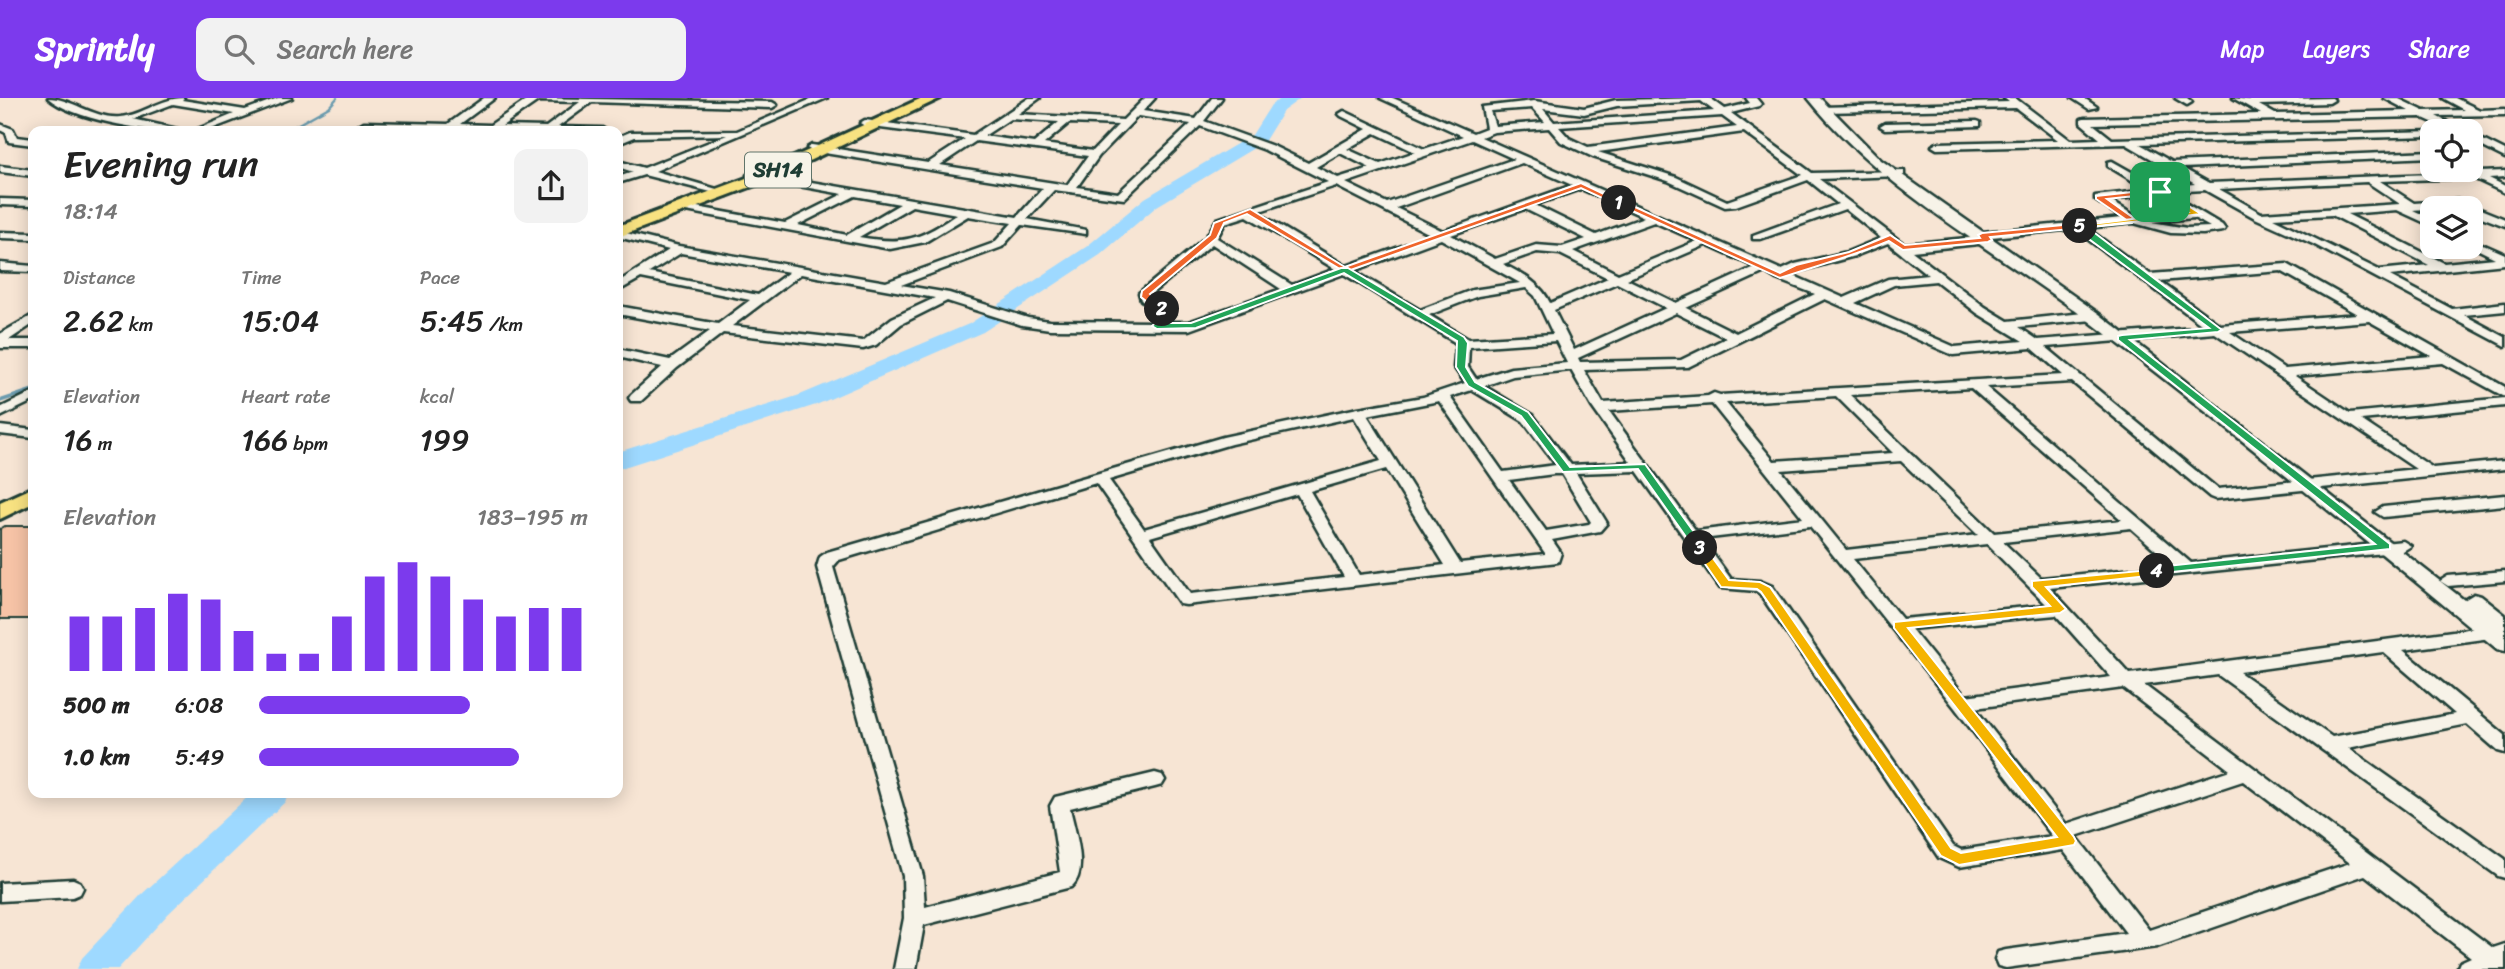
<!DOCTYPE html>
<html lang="en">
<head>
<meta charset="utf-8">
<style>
  body { margin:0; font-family:Sriracha,sans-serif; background:#f2f2f2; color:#222; height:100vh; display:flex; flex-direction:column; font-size:26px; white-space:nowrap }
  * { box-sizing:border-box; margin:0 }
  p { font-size:23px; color:#767676 }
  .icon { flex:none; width:38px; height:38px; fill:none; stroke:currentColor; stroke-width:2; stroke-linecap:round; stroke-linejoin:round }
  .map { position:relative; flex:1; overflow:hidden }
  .side { position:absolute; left:28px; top:28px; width:595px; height:672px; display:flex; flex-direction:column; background:#fff; border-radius:14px; box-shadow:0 4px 18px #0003 }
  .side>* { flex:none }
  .controls { position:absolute; left:2420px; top:21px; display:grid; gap:14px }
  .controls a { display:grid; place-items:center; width:63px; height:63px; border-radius:14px; background:#fff; box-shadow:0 4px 18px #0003; font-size:35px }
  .pin { position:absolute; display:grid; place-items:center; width:60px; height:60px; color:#fff; margin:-30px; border-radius:14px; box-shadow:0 4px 10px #0006 }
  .km { position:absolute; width:35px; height:35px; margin:-18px; border-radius:50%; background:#222; color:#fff; font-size:19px; line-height:35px; text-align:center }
  .round { display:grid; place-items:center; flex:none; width:74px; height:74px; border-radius:14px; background:#f2f2f2 }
  .head { display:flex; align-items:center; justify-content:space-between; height:119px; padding:0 35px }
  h1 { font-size:38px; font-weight:600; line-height:52px }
  .figures { display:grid; grid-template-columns:repeat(3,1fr); gap:10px; height:119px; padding:7px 35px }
  .figures div { display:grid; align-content:center }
  .figures b { font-size:30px; font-weight:600 }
  .figures small { font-size:19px; font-weight:400 }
  .figures p { font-size:19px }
  .chart { height:196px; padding:14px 35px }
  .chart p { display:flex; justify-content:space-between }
  .chart svg { width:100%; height:126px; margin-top:7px; stroke:#7c3aed; stroke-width:6 }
  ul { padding:0 35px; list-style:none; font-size:23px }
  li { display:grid; grid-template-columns:112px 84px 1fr; align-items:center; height:52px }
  li i { height:18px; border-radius:9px; background:#7c3aed }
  header { display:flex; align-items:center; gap:42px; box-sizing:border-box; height:98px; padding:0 35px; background:#7c3aed; color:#fff }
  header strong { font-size:33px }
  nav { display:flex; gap:38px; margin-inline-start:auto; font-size:24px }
  .search { width:490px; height:63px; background:#f2f2f2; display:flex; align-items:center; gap:18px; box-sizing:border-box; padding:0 24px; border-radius:14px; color:#767676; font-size:26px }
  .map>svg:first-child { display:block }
</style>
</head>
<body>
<header>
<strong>Sprintly</strong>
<div class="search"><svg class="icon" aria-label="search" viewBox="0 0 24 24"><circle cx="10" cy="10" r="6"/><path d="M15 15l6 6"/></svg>Search here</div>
<nav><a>Map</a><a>Layers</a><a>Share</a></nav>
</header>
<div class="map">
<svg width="2505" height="871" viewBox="0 0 2505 871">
  <rect width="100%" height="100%" fill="#f7e5d4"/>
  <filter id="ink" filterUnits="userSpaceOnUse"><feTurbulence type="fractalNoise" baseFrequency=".0143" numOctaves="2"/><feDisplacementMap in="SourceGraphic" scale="14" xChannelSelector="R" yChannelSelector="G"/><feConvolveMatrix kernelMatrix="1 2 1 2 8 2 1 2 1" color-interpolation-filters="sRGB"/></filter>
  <g filter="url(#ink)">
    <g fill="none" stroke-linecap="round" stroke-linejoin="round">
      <!-- stream-far1 -->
      <path stroke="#6b9bae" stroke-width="2.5" d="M286 33 329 9 337 0"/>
      <!-- stream -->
      <path stroke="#6b9bae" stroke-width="3.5" d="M0 303 33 292"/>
      <!-- river -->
      <path fill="#9ed9ff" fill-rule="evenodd" d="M1282 0H1301L1283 13 1264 44 1157 108 1100 157 983 234 816 307 618 371V354L800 297 969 226 1086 149 1145 100 1252 37 1271 7Z
        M252 695H289L285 704 168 816 118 871H77L82 860 142 796Z"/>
    </g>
    <!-- building -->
    <path fill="#f6c3a6" stroke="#1f3d34" stroke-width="2" d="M5 428H33V521H0V431Z"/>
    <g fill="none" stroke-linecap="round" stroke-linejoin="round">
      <defs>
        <path id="minor" d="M48 0C71 0 96 22 121 19 143 17 160 0 184 0L182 2 245 12 278 0H292L206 33H193L234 16 173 6 133 21 186 33C153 35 73 22 48 0Z
          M484 0H495L460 26 490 27 530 0 772 4 777 7 772 10 592 4 558 29 602 30 607 33 366 30 360 33H349L364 24 448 26ZM538 3 580 4 546 29 502 28Z
          M814 0H827L655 73 727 94V98L644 77 618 85V79L633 74 618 69V63L644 70 727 37 635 39 618 46V39L630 34 737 33Z
          M1029 0H1040L1018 16 1123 22 1145 0H1155L1143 13 1196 21 1212 0H1222L1204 23 1273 48 1308 65 1367 31 1341 18 1339 16 1344 13 1424 51 1463 38 1380 0H1393L1473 35 1486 30 1482 9 1534 3 1584 10 1616 2 1710 0 1725 11 1750 5 1746 0H1756L1761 6 1759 8 1731 15 1812 75 1904 73V77L1900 78 1819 81 1904 146 1978 139 1976 137 1982 134 2122 120 2095 102V98L2148 92 2108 68V64L2112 63 2158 89 2195 86 2126 46 1937 51 1932 48 1937 45 2058 42 2016 10 1824 14 1821 13V9L2009 4 2004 0H2015L2070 42 2100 41 2081 25V21L2084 20 2261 16 2233 0 2249 2 2332 0 2334 2 2329 5 2259 7 2275 16 2409 13 2384 0H2397L2424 13 2465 12 2443 0H2455L2480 12 2505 11V17L2436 18 2464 33H2452L2421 19 2093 26 2112 41 2435 33H2432V38L2140 46 2172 64 2432 53V59L2182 70 2209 85 2505 73V79L2489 80 2505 88V95L2473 80 2380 83 2414 105 2458 102 2505 121V128L2471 115V110L2457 108 2413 112 2432 121V128L2397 112 2347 116 2444 165 2495 160 2471 148V141L2505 156V166L2390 178 2452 211 2505 205V213L2464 217 2505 239V248L2313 146 2255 120 2205 92 2167 94 2222 127 2225 131 2223 133 2203 136 2171 135 2134 125 2087 130 2150 176 2287 166 2505 289V299L2443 265 2295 278 2350 315 2505 300V308L2361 322 2433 370 2505 363V371L2215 401 2210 399 2072 284 1986 289 2191 465 2403 443 2411 448 2403 453 2050 490 2130 576 2505 526V538L2403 552 2505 637V655L2498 653 2467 626 2348 650 2505 761V780L2498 778 2218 577 2144 587 2493 850 2505 846V871H2457L2460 864 2471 859 2365 777 2157 849 2006 870 1998 868 1995 861 1998 854 2006 852 2126 835 2063 752 1959 769 1939 760 1760 496 1756 493 1720 490 1637 373 1576 375 1607 425 1600 433 1552 442 1561 455 1558 464 1186 507 1180 506 1096 385 839 462 833 469 923 778 925 809 1060 774 1050 708 1055 699 1155 675 1162 677 1165 682 1162 687 1155 689 1070 710C1074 731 1090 774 1071 789L924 827 916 871H894L904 820 903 778 817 469 820 459 827 454 1223 339 1358 310 1423 299 1465 285 1454 269 1456 245 1344 176 1189 232 1050 231 1022 227 947 203 901 226 876 247 863 251 723 235 677 270 641 303H631L629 300 631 297 662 269 618 259V251L670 262 710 233 618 216V208L718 226 750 202 641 180 618 193V184L669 152 618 139V133L679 148 886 184 994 145 1012 125 968 118 925 144 890 151 686 113 681 110 686 107 785 125 843 96 748 79 747 77 752 74 1017 119 1043 90 812 53 807 50 812 47 928 65 965 41 865 28 860 25 865 22 973 37ZM1701 3 1714 13 1554 24 1543 11 1584 16 1617 8ZM1532 10 1545 24 1495 28 1490 13ZM1138 18 1191 26 1118 95 1077 89 1099 58ZM1722 18 1737 29 1588 49 1569 40 1559 29ZM1010 21 1059 24 1034 45 984 38ZM1069 25 1118 27 1093 53 1044 46ZM1200 28 1265 52 1328 84 1217 121 1206 139 1139 195 1141 202 1161 216 1154 224 1050 223 1028 220 949 195 901 187 1002 149 1022 127 1086 136V132L1027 121 1054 92 1124 101ZM1549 30 1561 44 1593 59 1668 83 1725 109 1736 108 1808 82 1838 106 1753 137V141H1761L1845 111 1881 140 1847 154 1795 166 1782 172 1481 39 1494 34ZM1744 34 1802 77 1727 103 1676 79 1598 54ZM1375 35 1415 54 1380 66 1347 51ZM1472 42 1514 61 1387 105 1346 85ZM976 43 1088 58 1067 87 940 67ZM1340 55 1370 70 1338 80 1316 69ZM1522 65 1572 87 1443 133 1396 110ZM2367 84 2400 106 2261 115 2219 91ZM1336 88 1432 137 1346 168 1257 114ZM1581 91 1644 119 1596 137 1535 107ZM2157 97 2185 114 2137 119 2109 102ZM855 98 900 106 847 137 798 127ZM912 108 957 116C920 142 904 147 859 139ZM1525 111 1586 141 1562 149 1536 147 1495 161 1451 137ZM2332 117 2429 167 2379 172 2273 120ZM1247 118 1335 171 1292 187 1217 140 1225 125ZM2194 120 2210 129 2187 130 2151 124ZM1654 124 1697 143 1618 176 1573 153ZM2074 131 2205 229 2038 242 2019 229 2093 222 2099 218 2093 214 2008 223 1985 209 1912 153 1988 145 1994 142 1992 139ZM1441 141 1520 185 1472 192 1420 212 1354 173ZM1888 145 1928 177 1888 181 1844 200 1792 177 1803 172 1855 158ZM1212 146 1281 191 1188 224H1168L1174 216 1151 196ZM1706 147 1755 169 1676 205 1627 181ZM1537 154 1560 156 1608 180 1550 205C1541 185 1522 176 1503 166ZM681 155 789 174 758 197 649 175ZM2281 173 2357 216 2220 227 2159 183ZM1765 174 1776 181 1815 196 1736 235 1686 210ZM801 176 935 200 892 220 863 243 732 228ZM1936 183 1977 215 2023 243 1955 249 1855 205 1894 187ZM1617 185 1666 210 1574 252 1554 212ZM1526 190 1535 198 1553 236 1468 241 1429 217 1478 198ZM1825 201 1953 257 2032 250 2063 277 1720 297 1714 295 1708 298 1603 305 1584 272 1688 269ZM1676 215 1726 240 1681 262 1580 264 1578 260ZM2369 223 2431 258 2285 271 2230 234ZM2215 235 2416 371 2218 391 2046 249ZM1556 243 1567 265 1511 270 1476 281 1468 269 1469 249ZM1571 272 1592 309 1631 364 1571 367 1533 317 1484 288 1513 278ZM1971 290 2122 422 1994 435 1850 297ZM1472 292 1523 323 1556 367 1503 374 1450 299ZM1836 298 1893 355 1774 363 1726 305ZM1439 303 1545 455V456L1460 465 1367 317ZM1712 306 1803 420 1696 433 1609 313ZM1354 319 1381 363 1144 431 1109 382 1231 346ZM1901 363 1978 437 1846 452 1781 372ZM1386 371 1445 467 1359 477 1310 393ZM1554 376H1562L1591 424 1589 426 1546 433 1509 382ZM1297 396 1344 479 1190 496 1150 439ZM1810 428 1955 610 2052 738 1961 752 1953 748 1772 488 1760 483 1731 481 1702 441ZM2131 430 2173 467 2041 480 2003 444ZM1987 446 2047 507 1902 521 1853 461ZM2056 517 2111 579 1965 598 1911 531ZM2383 554 2455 616 2332 639 2239 574ZM2123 590 2230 672 2066 726 1975 610ZM2243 683 2350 765 2149 832 2076 738Z
          M2072 0H2084L2097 9 2089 11Z
          M2175 0H2187L2192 4 2187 7Z
          M1977 23 1980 24V28L1885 31 1880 28 1885 25Z
          M0 26 13 31 17 39 33 41V47L9 44 6 35 0 32Z
          M2471 36 2505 53V60L2471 43Z
          M0 68 33 72V78L0 74Z
          M0 101 33 102V108L0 107Z
          M0 134 33 135V141L0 140Z
          M0 165 33 168V174L0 173Z
          M33 217V226L9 242H33V250H0V236Z
          M33 294V303L0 319V310Z
          M0 328 33 332V340L0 336Z
          M2505 397V407L2383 419 2375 414 2383 409Z
          M2505 473V483L2448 488 2440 483 2448 478Z
          M73 781 80 784 83 790 80 796 73 799 0 803V785Z"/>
        <path id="tertiary" d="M1808 0H1820L1881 62 2098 215 2464 502 2474 496 2481 498 2505 517V553L2497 551C2363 440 2228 329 2089 223 1995 151 1883 94 1808 0Z"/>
        <path id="primary" d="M922 0H941L769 82 618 139V128L757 76Z
          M33 389V405L0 421V404Z"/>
      </defs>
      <!-- minor casing -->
      <use href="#minor" stroke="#1f3d34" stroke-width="5"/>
      <!-- tertiary casing -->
      <use href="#tertiary" stroke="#1f3d34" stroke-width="5"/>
      <!-- primary casing -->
      <use href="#primary" stroke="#1f3d34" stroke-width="6"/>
      <!-- minor -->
      <use href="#minor" fill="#f7f3e8" fill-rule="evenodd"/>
      <!-- tertiary -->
      <use href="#tertiary" fill="#f7f3e8" fill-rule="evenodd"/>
      <!-- primary -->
      <use href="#primary" fill="#f8e281" fill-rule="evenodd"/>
    </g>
  </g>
  <!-- split-1 -->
  <path fill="#f0652b" stroke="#fff" stroke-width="2" d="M2160 91 2163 95 2107 101 2135 121 2132 125 1990 139 1992 142 1988 144 1903 152 1889 143C1853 158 1816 168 1780 180L1615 105 1622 103 1780 175 1796 167 1849 154 1890 137 1905 147 1980 140 1978 137 1982 135 2125 121 2096 101V98Z"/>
  <!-- split-2 -->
  <path fill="#f0652b" stroke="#fff" stroke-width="2" d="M1581 85 1623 105 1617 107 1581 90 1345 174 1247 116 1224 125 1217 140 1150 196 1165 209V213H1159L1141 199 1142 193 1210 137 1214 125 1250 111 1345 169Z"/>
  <!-- split-3 -->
  <path fill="#22a559" stroke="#fff" stroke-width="2" d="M1341 170H1348L1464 239 1468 245 1466 269 1475 284 1528 314 1570 369 1645 366 1704 448V453H1696L1638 371 1563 374 1521 318 1468 288 1456 269 1457 243 1344 175 1196 230 1157 231 1152 228 1163 218 1159 209H1165L1172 218 1165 225H1191Z"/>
  <!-- split-4 -->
  <path fill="#f5b400" stroke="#fff" stroke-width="2" d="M1700 447 1704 448 1729 482 1760 484 1770 489 1951 750 1961 755 2057 739 1894 530V524L2050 508 2032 489V483L2161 471 2163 473 2157 477 2046 489 2066 511 2060 515 1908 530 2074 739 2076 743 2074 747 1959 767 1941 758 1761 494 1757 491 1721 489 1694 450Z"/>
  <!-- split-5 -->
  <path fill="#22a559" stroke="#fff" stroke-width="2" d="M2074 126H2083L2222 232 2218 234 2130 242 2390 446V451L2153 476 2151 473 2157 469 2375 446 2118 242V238L2122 237 2209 230 2074 130Z"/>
  <!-- split-6 -->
  <path fill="#f5b400" stroke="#fff" stroke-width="2" d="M2157 92H2163L2201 116 2080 130 2076 128 2188 114 2157 95Z"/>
  <g text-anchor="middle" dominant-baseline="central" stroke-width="7" stroke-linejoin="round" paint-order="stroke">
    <!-- shield labels -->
    <rect fill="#f7f3e8" stroke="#60746a" stroke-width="2" x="745" y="54.5" width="66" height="35" rx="5"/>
    <g font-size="21" font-weight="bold" fill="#1f3d34">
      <text x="778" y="72">SH14</text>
    </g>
  </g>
</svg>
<div class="controls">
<a><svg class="icon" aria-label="locate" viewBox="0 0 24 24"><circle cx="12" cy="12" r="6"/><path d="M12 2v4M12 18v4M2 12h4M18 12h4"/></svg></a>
<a><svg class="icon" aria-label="layers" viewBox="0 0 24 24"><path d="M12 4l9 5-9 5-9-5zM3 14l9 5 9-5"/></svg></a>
</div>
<div class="pin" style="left:2160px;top:94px;background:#1e9e55"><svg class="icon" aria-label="arrive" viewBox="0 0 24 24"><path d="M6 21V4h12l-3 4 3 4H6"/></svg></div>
<b class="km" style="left:1619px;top:105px">1</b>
<b class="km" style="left:1162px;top:211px">2</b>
<b class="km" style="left:1700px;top:450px">3</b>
<b class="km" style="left:2157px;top:473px">4</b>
<b class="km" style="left:2080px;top:128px">5</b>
<section class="side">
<div class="head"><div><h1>Evening run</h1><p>18:14</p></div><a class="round"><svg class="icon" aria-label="share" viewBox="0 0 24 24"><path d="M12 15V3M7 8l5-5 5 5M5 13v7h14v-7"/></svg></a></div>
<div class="figures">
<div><p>Distance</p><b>2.62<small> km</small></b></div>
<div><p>Time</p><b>15:04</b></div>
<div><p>Pace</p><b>5:45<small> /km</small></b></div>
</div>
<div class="figures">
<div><p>Elevation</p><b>16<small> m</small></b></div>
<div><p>Heart rate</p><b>166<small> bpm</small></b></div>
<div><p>kcal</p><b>199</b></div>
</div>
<div class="chart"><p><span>Elevation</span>183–195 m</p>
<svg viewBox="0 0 160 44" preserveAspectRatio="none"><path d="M5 44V25M15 44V25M25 44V22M35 44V17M45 44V19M55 44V30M65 44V38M75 44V38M85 44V25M95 44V11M105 44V6M115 44V11M125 44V19M135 44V25M145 44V22M155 44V22"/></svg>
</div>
<ul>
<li><b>500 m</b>6:08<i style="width:64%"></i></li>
<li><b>1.0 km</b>5:49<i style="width:79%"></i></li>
</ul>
</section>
</div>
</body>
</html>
